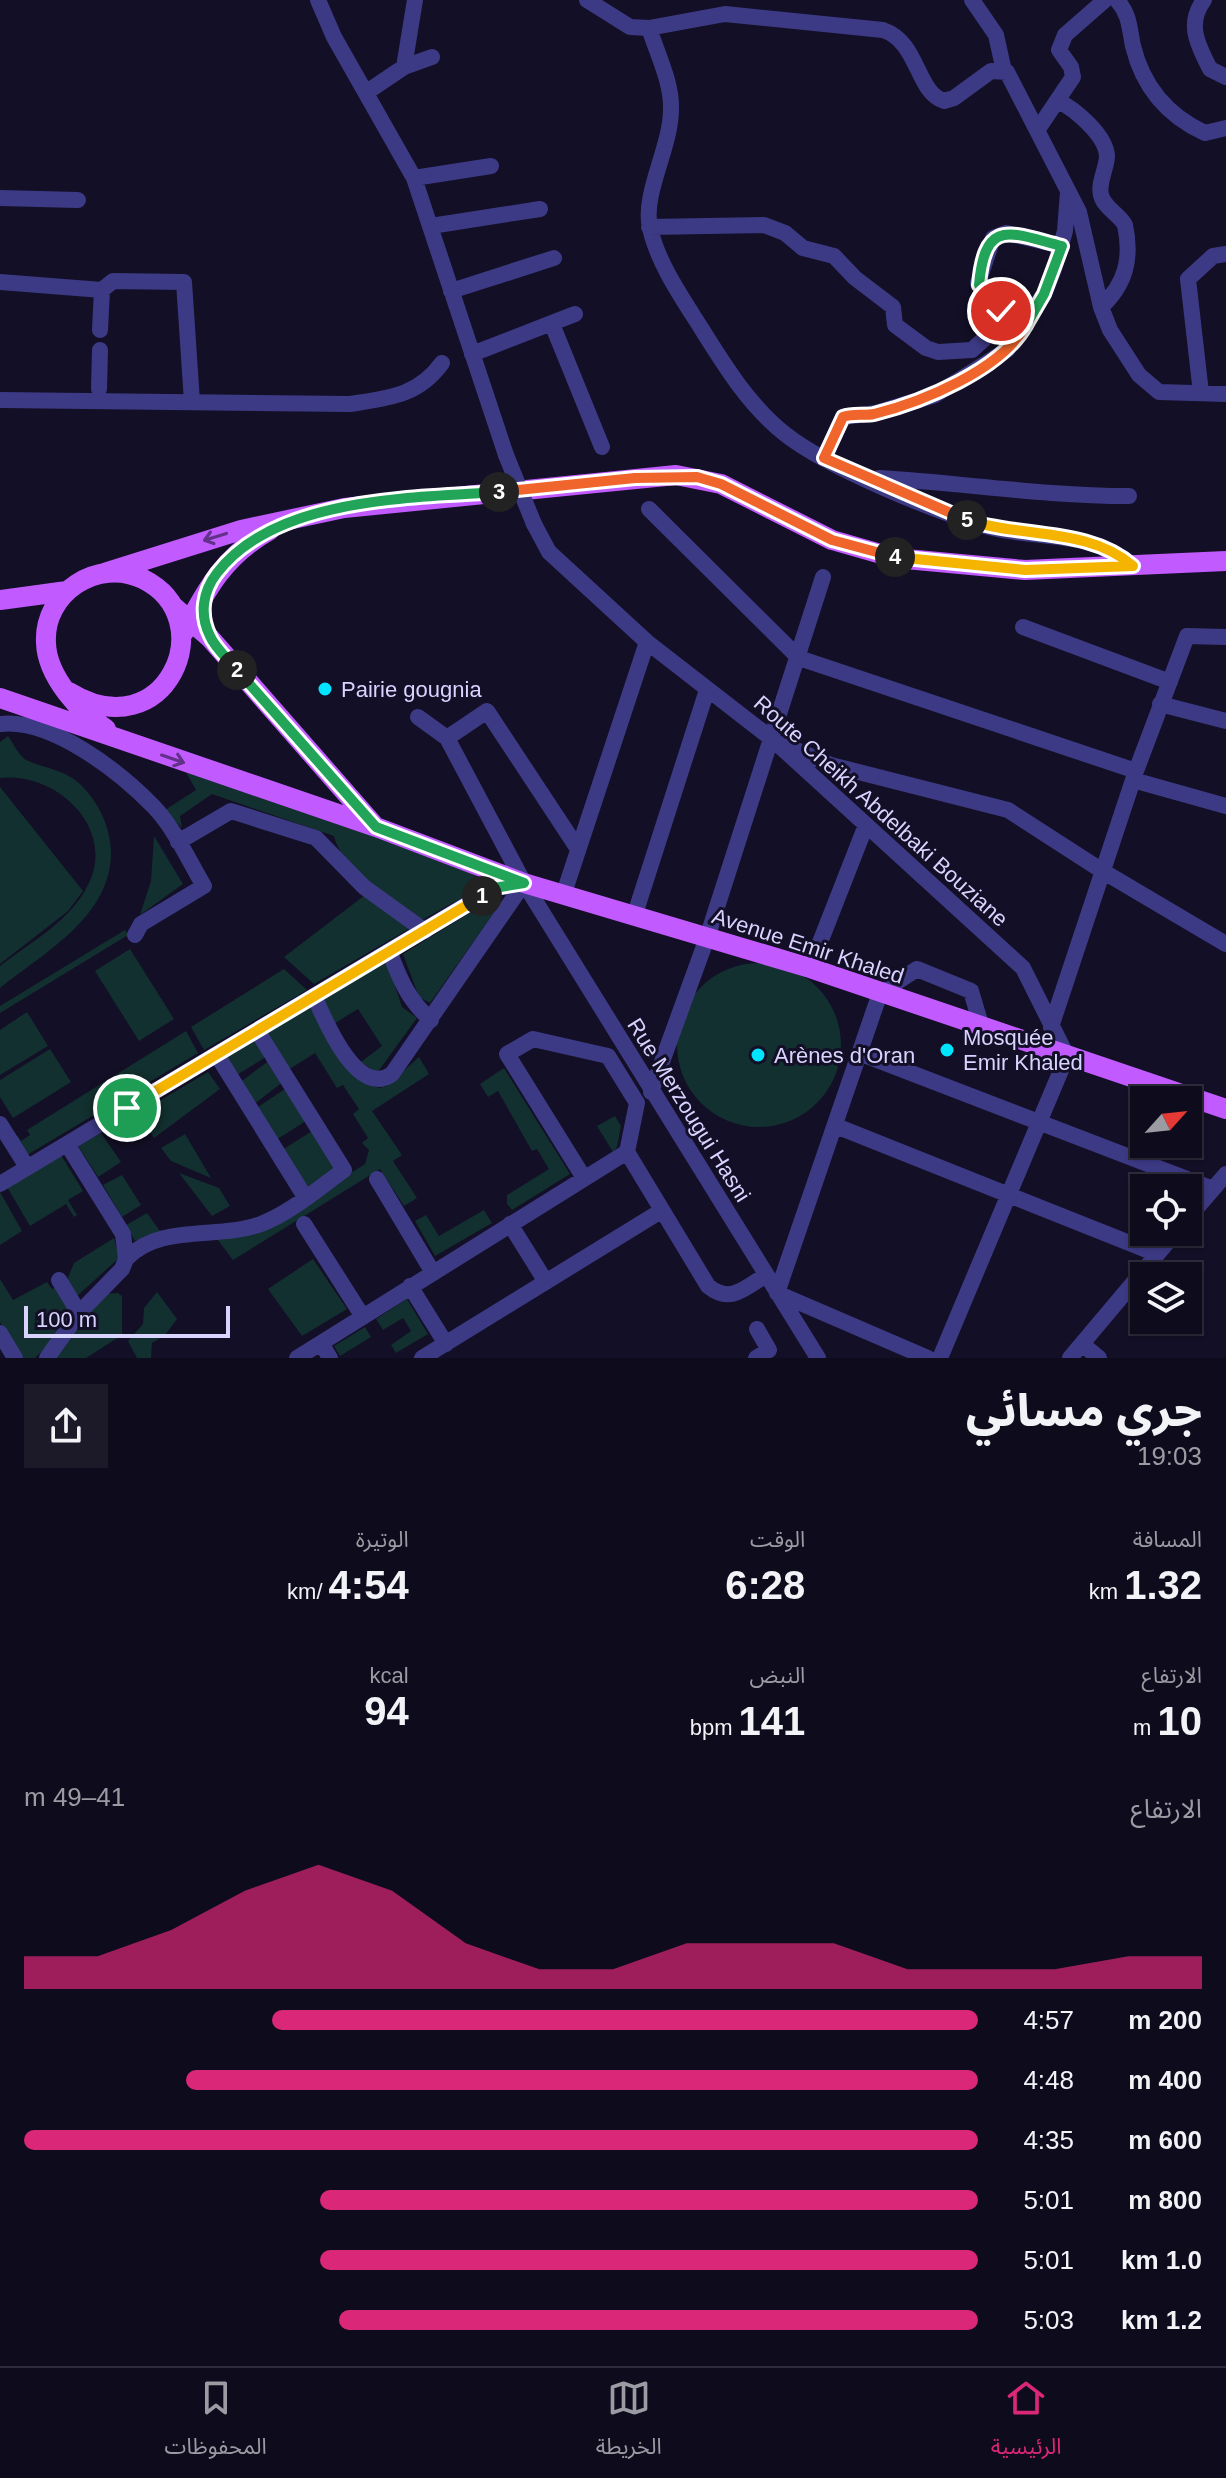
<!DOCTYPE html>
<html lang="ar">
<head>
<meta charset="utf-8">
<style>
  body { margin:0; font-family:Helvetica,"Noto Sans Arabic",sans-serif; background:#1c1929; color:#f1f3f6; direction:rtl; height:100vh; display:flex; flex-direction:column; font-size:30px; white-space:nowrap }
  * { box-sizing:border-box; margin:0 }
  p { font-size:26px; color:#9b9ba3 }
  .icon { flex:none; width:44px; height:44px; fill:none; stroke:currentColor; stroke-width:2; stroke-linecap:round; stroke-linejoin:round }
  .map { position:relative; height:1358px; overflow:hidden; direction:ltr }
  .drawer { display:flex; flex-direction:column; background:#0e0b1c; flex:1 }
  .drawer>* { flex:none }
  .needle { width:52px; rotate:63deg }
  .tools { position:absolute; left:1130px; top:1086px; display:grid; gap:16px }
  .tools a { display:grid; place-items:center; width:72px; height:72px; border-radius:0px; background:#0e0b1c; box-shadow:0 2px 6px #0004,0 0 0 2px #2e2b3b; font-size:40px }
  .scale { position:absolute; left:24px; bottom:20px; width:206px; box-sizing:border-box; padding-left:8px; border:4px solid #d9d4ff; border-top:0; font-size:22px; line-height:28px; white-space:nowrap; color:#d9d4ff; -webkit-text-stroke:6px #130f26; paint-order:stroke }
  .pin { position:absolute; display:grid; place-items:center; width:68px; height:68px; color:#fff; margin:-34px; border:4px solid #fff; border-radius:50%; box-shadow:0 2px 8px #0007 }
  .km { position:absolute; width:40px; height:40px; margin:-20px; border-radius:50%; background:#222; color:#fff; font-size:22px; line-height:40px; text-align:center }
  .round { display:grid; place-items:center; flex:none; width:84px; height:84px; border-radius:0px; background:#1c1929 }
  .headline { display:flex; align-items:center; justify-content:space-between; height:136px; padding:0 24px }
  h1 { font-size:44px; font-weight:800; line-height:60px }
  .metrics { display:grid; grid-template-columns:repeat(3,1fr); gap:12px; height:136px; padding:8px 24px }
  .metrics div { display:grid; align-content:center }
  .metrics b { font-size:40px; font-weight:800 }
  .metrics small { font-size:22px; font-weight:400 }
  .metrics p { font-size:22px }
  .chart { height:224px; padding:16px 24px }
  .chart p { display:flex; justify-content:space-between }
  .chart svg { width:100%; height:144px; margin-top:8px; fill:#db2777; opacity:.7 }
  ul { padding:0 24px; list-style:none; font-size:26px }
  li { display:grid; grid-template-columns:128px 96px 1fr; align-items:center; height:60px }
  li i { height:20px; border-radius:10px; background:#db2777 }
  .tabs { display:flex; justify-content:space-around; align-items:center; height:112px; border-top:2px solid #2e2b3b; background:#0e0b1c; font-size:22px; color:#9b9ba3 }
  .tabs a { display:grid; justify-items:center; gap:4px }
  .tabs .selected { color:#db2777 }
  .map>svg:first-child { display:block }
</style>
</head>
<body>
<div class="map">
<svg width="1226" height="1358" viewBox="0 0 1226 1358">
  <rect width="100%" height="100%" fill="#130f26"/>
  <!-- green -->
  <path fill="#12302f" d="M8 736C13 743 19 756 26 760 46 769 64 769 81 785 99 803 110 826 111 851 112 916 45 952 0 988V966C31 942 72 920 89 883 116 826 54 771 0 778V742Z
    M186 772 452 861 487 884 420 921C394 902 341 869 334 836L212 794 180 816 182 828 165 810 196 790Z
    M0 787 83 891 68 911 0 964Z
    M154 836 183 884 140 915 151 881Z
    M369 892 412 927 314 984 284 957Z
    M491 900 498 907 430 1003 419 997 403 954Z
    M125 930 128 935 0 1013V1006Z
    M130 949 174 1019 139 1041 95 971Z
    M387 962 402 1007 417 1018 377 1073 361 1062 382 1046 358 1009 335 1023 323 999Z
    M677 1045a82 82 0 1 1 164 0a82 82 0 1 1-164 0Z
    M284 969 307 990 204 1050 191 1027Z
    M313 1004 361 1081 379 1088 387 1086 419 1057 429 1074 372 1111 402 1155 393 1161 417 1198 404 1206 380 1169 233 1260 214 1235 254 1233 365 1164 369 1150 362 1143 368 1138 353 1114 359 1109 343 1085 337 1088 315 1053 288 1070 267 1033Z
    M27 1012 48 1046 0 1075V1030Z
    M186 1031 198 1053 27 1155 15 1138 18 1136 21 1141 30 1135 27 1130Z
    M255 1039 266 1057 235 1076 227 1056Z
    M50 1049 71 1082 13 1118 0 1097V1080Z
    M270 1060 284 1081 253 1105 239 1083Z
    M504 1068 570 1174 512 1210 507 1204V1195L549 1169 537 1149 532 1151 498 1091 488 1097 480 1084Z
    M208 1072 220 1089 154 1138 139 1113Z
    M285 1089 306 1121 276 1140 255 1109Z
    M615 1116 621 1126 617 1147 613 1152 597 1126Z
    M312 1131 336 1169 306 1188 282 1150Z
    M101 1133 121 1162 98 1177 78 1146Z
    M185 1134 211 1178 171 1161 161 1148Z
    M61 1155 83 1191 68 1200 77 1215 74 1217 66 1204 30 1226 7 1187Z
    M179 1173 219 1188 230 1206 212 1216Z
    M122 1175 141 1205 122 1217 103 1185Z
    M0 1192 22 1231 0 1245Z
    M484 1210 492 1223 435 1256 415 1221 426 1215 439 1236Z
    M147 1213 160 1231 135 1241 126 1225Z
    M114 1238 119 1258 76 1297 67 1280 74 1263Z
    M313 1259 347 1309 302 1336 268 1289Z
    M0 1279 13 1300 47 1282 52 1289 57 1287 69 1305 49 1344 35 1358H20L0 1322Z
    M157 1292 177 1319 165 1335 152 1343 151 1358H137L128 1341 143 1324 144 1308Z
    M118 1293 122 1296V1335L86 1358H54L81 1316 104 1294Z
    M407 1299 428 1334 396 1353 391 1345 411 1331 403 1318 383 1330 376 1319Z
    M365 1327 371 1337 340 1356 334 1346Z"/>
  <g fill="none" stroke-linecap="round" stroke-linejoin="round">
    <!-- minor -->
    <path stroke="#3d3a85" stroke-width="16" d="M318 0 334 37 414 178 506 455
      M587 0 630 27 649 28 725 14 883 30C919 42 916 92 944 101L954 98 991 71 1007 72 1079 212 1101 307 1110 330 1139 375 1159 392 1226 394
      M972 0 996 35 1004 71
      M1117 0C1130 15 1129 27 1133 46 1143 87 1168 116 1205 133L1226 128
      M1204 0C1186 24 1198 45 1210 69L1226 77
      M649 28C657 53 672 83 671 109 671 148 642 194 650 228 657 260 678 292 696 320 721 360 747 404 785 434 828 468 936 512 989 527 1038 540 1093 530 1133 566
      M404 67 415 0
      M367 92 404 67 432 57
      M1058 101C1075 109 1107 136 1107 157 1106 170 1098 183 1101 195 1104 208 1119 214 1125 225 1132 258 1126 284 1101 307
      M1038 129 1073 77 1071 67 1059 50 1065 35 1105 0
      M414 178 491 166
      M0 198 78 200
      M431 226 540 209
      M649 227 764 225 785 233 803 248 834 256 855 278 893 307 895 325 926 348 938 352 972 350 984 339 1002 308 999 299 982 290 978 283 993 238 1006 233 1062 246
      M0 282 102 290 113 281 184 282 192 402
      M451 291 554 258
      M552 324 602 447
      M100 330 102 290
      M472 354 575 314
      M99 389 100 350
      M1201 393 1188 279 1213 256 1226 254
      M0 400 350 404C389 398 418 396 442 363
      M824 458 843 417 876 413 935 395 1007 350 1044 294 1054 269 1065 231 1068 192
      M879 478C963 483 1045 496 1129 496
      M649 509 799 658 1136 771
      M534 524 549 552 647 642 772 739 1023 968 1067 1056 940 1358
      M1023 627 1170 682
      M1160 704 1226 721
      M418 717 447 738 524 883 818 1358
      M0 724C52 718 120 772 154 807 175 829 189 861 204 886L141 924 135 935
      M447 738 487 711 578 849
      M783 744 831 765 1008 810 1104 872 1226 944
      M1133 780 1226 806
      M178 842 231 811 316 838 364 887 425 931
      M563 896 647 642
      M634 917 707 690
      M390 953C400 980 409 1001 431 1020
      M810 968 866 825
      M315 998C326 1023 358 1099 392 1074L524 883
      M1051 1027 1136 771 1187 636 1226 637
      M859 1053 1213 1189
      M217 1055 305 1197
      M651 1092 707 938 823 577
      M0 1124 27 1167
      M836 1126 1157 1254
      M584 1178 507 1054 533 1039 608 1056 637 1103 627 1152 708 1286C730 1304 744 1289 766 1275
      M377 1179 432 1271
      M0 1184 494 888 524 883
      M1188 1218 1226 1174
      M304 1224 363 1317
      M510 1224 546 1282
      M126 1259C160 1223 218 1240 261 1224 290 1213 319 1188 344 1170L258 1032
      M59 1280 79 1313
      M410 1286 446 1344
      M0 1333 15 1358
      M321 1343 330 1358
      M1082 1344 1099 1358
      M47 1358 79 1313 122 1269 126 1259 123 1234 67 1144
      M297 1358 627 1152
      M422 1358 661 1211
      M756 1358 769 1350 757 1329
      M928 1358 777 1293 880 993 917 969 971 991 982 1028
      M1070 1358 1176 1232"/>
    <!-- major -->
    <path stroke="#c25bff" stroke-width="20" d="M104 573 241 530 344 508 676 475 721 484 832 540 895 558 1025 570 1226 561
      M0 600 67 591
      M173 606 210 638 373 824
      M184 632C207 588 225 555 270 530
      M69 692C165 751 224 619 143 579 98 557 43 593 46 643 47 676 79 712 106 729
      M0 698 376 827 524 883 810 968 1226 1109"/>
    <!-- minor-bridge -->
    <path stroke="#3d3a85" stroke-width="16" d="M506 455 534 524"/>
  </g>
  <!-- one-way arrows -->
  <defs><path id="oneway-shaft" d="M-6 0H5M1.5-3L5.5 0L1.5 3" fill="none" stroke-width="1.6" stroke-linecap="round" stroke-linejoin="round" transform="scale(2)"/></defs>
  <g stroke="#623188">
    <use href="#oneway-shaft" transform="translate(215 537) rotate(163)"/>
    <use href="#oneway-shaft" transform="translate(173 759) rotate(19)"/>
  </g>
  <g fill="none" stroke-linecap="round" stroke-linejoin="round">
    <defs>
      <path id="split-1" d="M127 1108 482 896"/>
      <path id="split-2" d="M237 670 376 827 524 883 494 888 482 896"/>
      <path id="split-3" d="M237 670C228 659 215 648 210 636 199 614 203 591 217 573 275 497 411 498 499 492"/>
      <path id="split-4" d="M499 492 635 478 697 477 721 484 832 540 895 557"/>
      <path id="split-5" d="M895 557 1025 570 1133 566C1089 527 1021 538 967 520"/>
      <path id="split-6" d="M967 520 824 458 843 417C853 413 864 416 874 414 922 402 1001 370 1026 325"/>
      <path id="split-7" d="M1001 311V301L979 285C985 217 1010 233 1062 246L1044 294 1026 325"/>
    </defs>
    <!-- split-1 casing -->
    <use href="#split-1" stroke="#fff" stroke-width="16"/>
    <!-- split-2 casing -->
    <use href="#split-2" stroke="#fff" stroke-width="16"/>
    <!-- split-3 casing -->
    <use href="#split-3" stroke="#fff" stroke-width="16"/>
    <!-- split-4 casing -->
    <use href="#split-4" stroke="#fff" stroke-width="16"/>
    <!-- split-5 casing -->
    <use href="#split-5" stroke="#fff" stroke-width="16"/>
    <!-- split-6 casing -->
    <use href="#split-6" stroke="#fff" stroke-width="16"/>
    <!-- split-7 casing -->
    <use href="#split-7" stroke="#fff" stroke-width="16"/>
    <!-- split-1 -->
    <use href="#split-1" stroke="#f5b400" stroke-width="10"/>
    <!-- split-2 -->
    <use href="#split-2" stroke="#22a559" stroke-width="10"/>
    <!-- split-3 -->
    <use href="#split-3" stroke="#22a559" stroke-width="10"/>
    <!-- split-4 -->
    <use href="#split-4" stroke="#f0652b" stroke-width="10"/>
    <!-- split-5 -->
    <use href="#split-5" stroke="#f5b400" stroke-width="10"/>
    <!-- split-6 -->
    <use href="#split-6" stroke="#f0652b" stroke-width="10"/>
    <!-- split-7 -->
    <use href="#split-7" stroke="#22a559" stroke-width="10"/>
  </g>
  <!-- markers -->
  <g fill="#00e5ff" stroke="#130f26" stroke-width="3">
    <circle cx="325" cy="689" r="8"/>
    <circle cx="947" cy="1050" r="8"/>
    <circle cx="758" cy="1055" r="8"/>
  </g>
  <g text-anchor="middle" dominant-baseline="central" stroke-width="6" stroke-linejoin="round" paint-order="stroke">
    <!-- poi labels -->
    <g font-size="22" fill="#d9d4ff" stroke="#130f26" text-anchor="start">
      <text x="341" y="689">Pairie gougnia</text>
      <text x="963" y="1037">Mosquée<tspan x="963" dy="25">Emir Khaled</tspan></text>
      <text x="774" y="1055">Arènes d'Oran</text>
    </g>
    <!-- street labels -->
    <g font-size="22" fill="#d9d4ff" stroke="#130f26">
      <text transform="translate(881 811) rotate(42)">Route Cheikh Abdelbaki Bouziane</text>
      <text transform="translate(808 946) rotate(18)">Avenue Emir Khaled</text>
      <text transform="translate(689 1110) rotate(58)">Rue Merzougui Hasni</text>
    </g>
  </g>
</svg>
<div class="tools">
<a><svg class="needle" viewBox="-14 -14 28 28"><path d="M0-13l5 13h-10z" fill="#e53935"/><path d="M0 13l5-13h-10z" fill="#9b9ba3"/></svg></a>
<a><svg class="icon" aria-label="locate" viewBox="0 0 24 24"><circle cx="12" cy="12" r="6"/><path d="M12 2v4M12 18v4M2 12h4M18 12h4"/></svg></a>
<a><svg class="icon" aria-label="layers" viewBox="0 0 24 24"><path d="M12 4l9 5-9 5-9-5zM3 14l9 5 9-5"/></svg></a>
</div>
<div class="scale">100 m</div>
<div class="pin" style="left:127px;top:1108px;background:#1e9e55"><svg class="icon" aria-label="arrive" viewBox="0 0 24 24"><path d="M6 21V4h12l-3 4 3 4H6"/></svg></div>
<div class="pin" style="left:1001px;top:311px;background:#d93025"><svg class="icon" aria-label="check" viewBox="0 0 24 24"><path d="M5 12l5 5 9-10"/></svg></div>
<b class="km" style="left:482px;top:896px">1</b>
<b class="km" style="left:237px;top:670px">2</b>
<b class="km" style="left:499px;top:492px">3</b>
<b class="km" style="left:895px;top:557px">4</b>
<b class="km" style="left:967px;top:520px">5</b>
</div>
<section class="drawer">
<div class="headline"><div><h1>جري مسائي</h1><p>19:03</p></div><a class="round"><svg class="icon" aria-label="share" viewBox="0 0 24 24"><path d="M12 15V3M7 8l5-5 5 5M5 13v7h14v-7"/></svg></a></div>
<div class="metrics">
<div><p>المسافة</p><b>1.32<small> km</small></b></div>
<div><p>الوقت</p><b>6:28</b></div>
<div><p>الوتيرة</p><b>4:54<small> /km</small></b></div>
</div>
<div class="metrics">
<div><p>الارتفاع</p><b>10<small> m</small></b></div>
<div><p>النبض</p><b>141<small> bpm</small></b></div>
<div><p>kcal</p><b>94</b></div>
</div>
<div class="chart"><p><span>الارتفاع</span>41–49 m</p>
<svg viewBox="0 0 160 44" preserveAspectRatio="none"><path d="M0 44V34L10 34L20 26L30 14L40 6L50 14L60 30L70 38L80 38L90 30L100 30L110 30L120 38L130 38L140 38L150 34L160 34V44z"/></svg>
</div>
<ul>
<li><b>200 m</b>4:57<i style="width:74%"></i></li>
<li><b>400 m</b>4:48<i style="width:83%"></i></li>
<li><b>600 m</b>4:35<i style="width:100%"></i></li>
<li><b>800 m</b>5:01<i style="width:69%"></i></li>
<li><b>1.0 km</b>5:01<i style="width:69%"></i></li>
<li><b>1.2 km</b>5:03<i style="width:67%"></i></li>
</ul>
</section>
<nav class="tabs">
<a class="selected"><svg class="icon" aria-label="home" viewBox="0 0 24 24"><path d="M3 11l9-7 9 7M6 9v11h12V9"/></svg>الرئيسية</a>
<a><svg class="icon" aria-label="map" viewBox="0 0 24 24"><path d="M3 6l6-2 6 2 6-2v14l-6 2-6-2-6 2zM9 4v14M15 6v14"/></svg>الخريطة</a>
<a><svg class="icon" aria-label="saved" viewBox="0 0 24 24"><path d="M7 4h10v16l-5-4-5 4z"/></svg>المحفوظات</a>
</nav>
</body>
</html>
